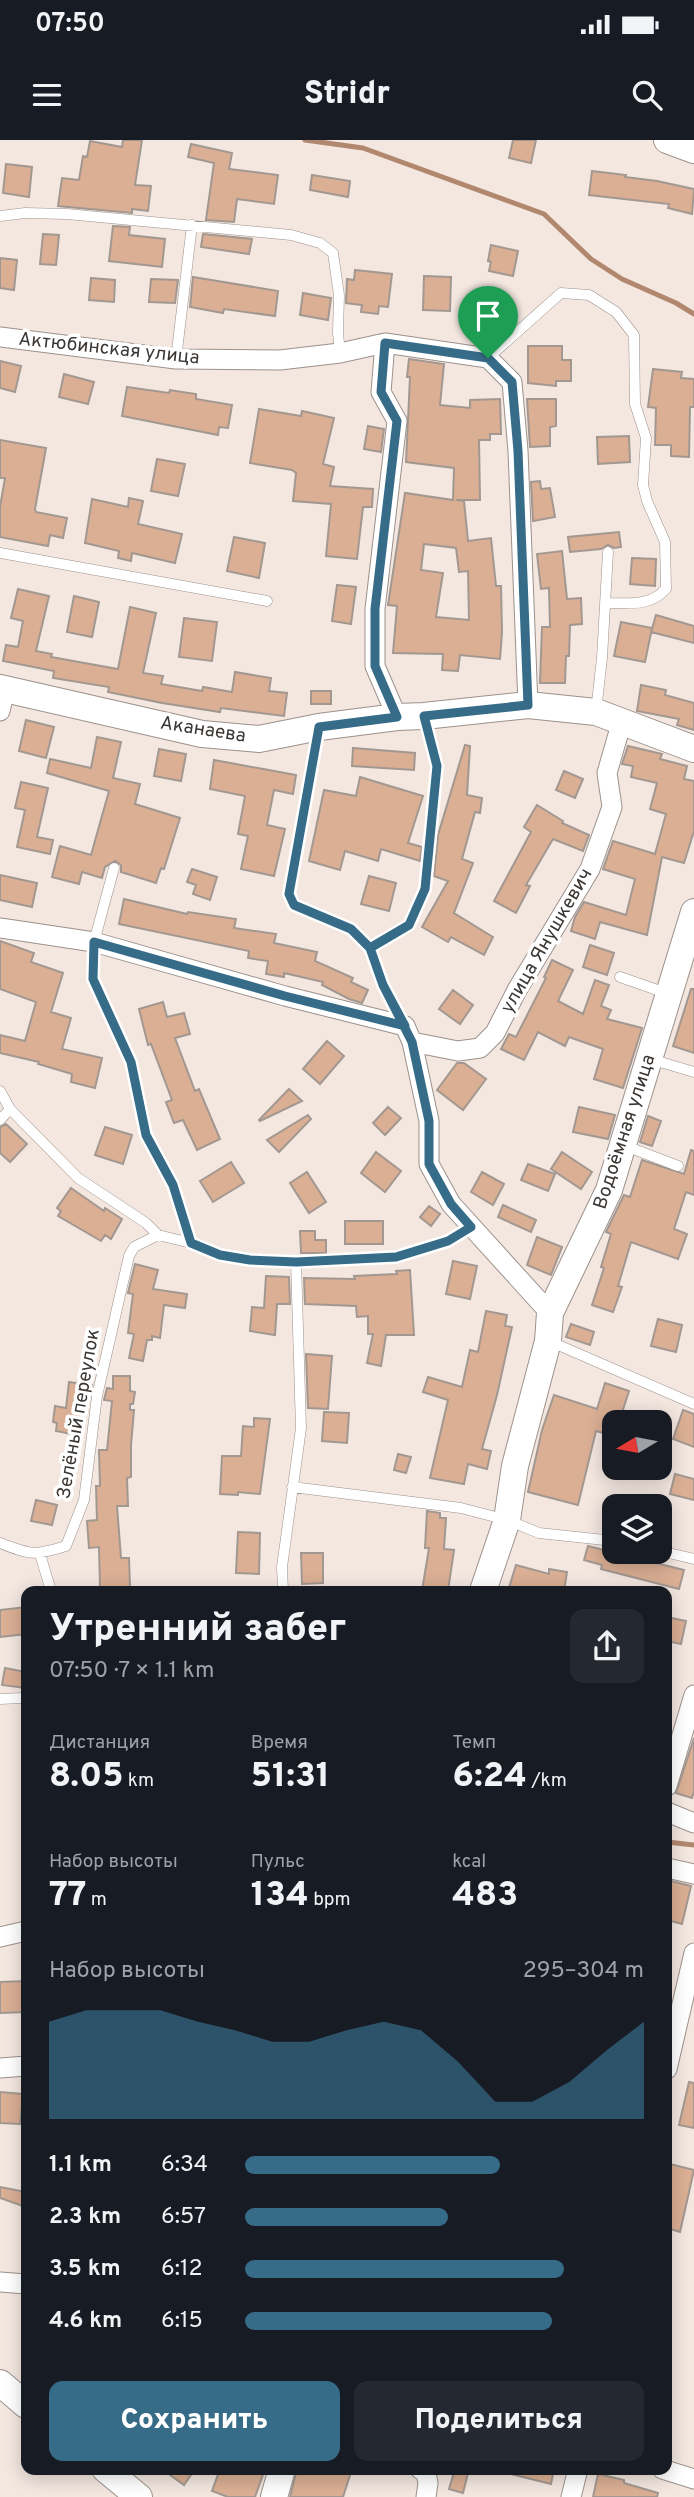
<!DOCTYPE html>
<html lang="ru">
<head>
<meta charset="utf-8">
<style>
  body { margin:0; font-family:Overpass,sans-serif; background:#242831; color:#f1f3f6; height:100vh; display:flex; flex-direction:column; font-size:26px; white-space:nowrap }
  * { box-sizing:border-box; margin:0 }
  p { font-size:23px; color:#9ea1a6 }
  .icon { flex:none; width:38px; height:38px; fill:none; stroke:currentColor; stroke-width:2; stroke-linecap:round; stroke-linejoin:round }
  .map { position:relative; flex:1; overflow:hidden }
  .sheet { position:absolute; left:21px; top:1446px; width:651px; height:889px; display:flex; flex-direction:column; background:#171b24; border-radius:14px; box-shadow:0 4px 18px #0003 }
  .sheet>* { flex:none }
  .needle { width:46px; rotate:260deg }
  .controls { position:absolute; left:602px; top:1270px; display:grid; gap:14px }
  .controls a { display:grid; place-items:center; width:70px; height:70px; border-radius:14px; background:#171b24; box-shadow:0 4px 18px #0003; font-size:35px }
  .pin { position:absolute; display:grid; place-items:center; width:60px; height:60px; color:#fff; margin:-72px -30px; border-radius:50% 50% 50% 0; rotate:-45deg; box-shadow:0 0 7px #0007 }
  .pin .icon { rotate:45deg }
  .round { display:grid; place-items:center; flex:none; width:74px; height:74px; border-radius:14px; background:#242831 }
  .overview { display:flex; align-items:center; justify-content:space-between; height:119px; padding:0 28px }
  h1 { font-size:38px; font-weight:800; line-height:52px }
  .metrics { display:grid; grid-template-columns:repeat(3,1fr); gap:10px; height:119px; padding:7px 28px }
  .metrics div { display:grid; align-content:center }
  .metrics b { font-size:35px; font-weight:800 }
  .metrics small { font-size:19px; font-weight:400 }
  .metrics p { font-size:19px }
  .chart { height:196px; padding:14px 28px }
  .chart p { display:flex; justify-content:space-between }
  .chart svg { width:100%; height:126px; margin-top:7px; fill:#376c89; opacity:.7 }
  .action { display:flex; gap:14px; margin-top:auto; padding:14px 28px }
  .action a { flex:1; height:80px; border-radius:14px; background:#376c89; color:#fff; font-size:28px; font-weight:800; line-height:80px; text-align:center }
  .action a+a { background:#242831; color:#f1f3f6 }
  ul { padding:0 28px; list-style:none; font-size:23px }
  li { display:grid; grid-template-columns:112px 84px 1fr; align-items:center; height:52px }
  li i { height:18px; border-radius:9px; background:#376c89 }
  .status { display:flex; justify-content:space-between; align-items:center; height:49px; padding:0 35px; background:#171b24; direction:ltr }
  .status svg { height:19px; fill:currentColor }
  header { display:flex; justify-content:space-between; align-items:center; height:91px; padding:0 28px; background:#171b24; font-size:32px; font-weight:800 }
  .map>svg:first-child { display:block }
</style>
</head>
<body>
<div class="status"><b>07:50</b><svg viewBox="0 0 49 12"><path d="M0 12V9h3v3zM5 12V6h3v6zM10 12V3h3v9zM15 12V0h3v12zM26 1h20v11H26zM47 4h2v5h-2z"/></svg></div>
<header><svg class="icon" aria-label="menu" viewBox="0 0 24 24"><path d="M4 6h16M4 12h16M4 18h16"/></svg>Stridr<svg class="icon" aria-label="search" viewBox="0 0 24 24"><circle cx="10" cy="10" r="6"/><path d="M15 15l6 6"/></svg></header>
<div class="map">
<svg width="694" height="2357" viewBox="0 0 694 2357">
  <rect width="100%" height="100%" fill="#f3e7e0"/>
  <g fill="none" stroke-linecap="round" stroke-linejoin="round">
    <!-- stream -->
    <path stroke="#b1886e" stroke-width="5" d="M305 0 363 8 544 74 591 119 622 139 676 163 694 174
      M667 1702 694 1705"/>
  </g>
  <!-- building -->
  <path fill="#daaf94" stroke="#a39891" stroke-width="2" fill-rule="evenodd" d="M123 0H142L135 45 151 46 148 71 132 69V73L58 66 62 38 79 40 83 16 87 17 90 1 122 7Z
    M513 0H536L531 23 509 18Z
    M191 4 232 13 229 29 278 35 274 64 237 59 234 82 206 80 214 23 188 17Z
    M6 24 32 27 29 57 3 53Z
    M592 31 626 35 625 37 657 41 694 49 692 74 668 68 669 64 589 55Z
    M312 35 350 41 348 57 310 50Z
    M113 86 130 87 129 95 165 99 162 127 109 121Z
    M43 94 59 95 56 125 40 124Z
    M203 94 252 99 249 114 201 107Z
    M491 105 518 111 513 136 489 131 491 122 488 121Z
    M0 118 17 120 14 150 0 148Z
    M355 130 392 134 388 167 379 166 378 174 361 172 362 165 346 163 347 139 354 140Z
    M424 136 451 137 450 171 423 170Z
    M193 137 278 151 275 176 224 169 223 173 190 167Z
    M91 138 115 140 114 162 89 160Z
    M151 139 178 140 175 163 149 162Z
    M303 153 331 158 328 180 300 175Z
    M467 162 501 165 500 187 466 185Z
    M528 206H562V220H571V241H556V246L528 243Z
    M409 219 444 224 440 265 470 268V260L500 259 501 294H490V300H479L480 360H456L464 361 468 401 491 398 496 446H501L502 492 500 519 460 515 458 531 442 530 443 514 393 513 397 466 388 465 405 353 453 360 454 328 406 322 410 237H407ZM424 404 456 408 459 432 468 431 469 480 436 477 443 433 421 430Z
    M0 221 21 226 15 252 0 248Z
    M653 229 682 232 681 238 694 239V267H690L689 317 671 316V305H655L656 268 648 267Z
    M64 234 94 242 88 264 59 257Z
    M127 247 169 253 170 250 196 254V259L232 265 228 288 219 287 218 295 122 276Z
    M527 259H556V286L550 287V306L530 307Z
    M259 269 301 276 302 271 334 278 323 324 334 327 330 346 373 349 372 367H363L357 419 326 416 331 364 293 361 296 333 292 330 250 323Z
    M368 286 384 289 381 312 364 309Z
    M629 296 630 322 598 324 597 297Z
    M0 300 46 308 35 369 36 372 67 378 63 398 50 395 48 406 0 397V367L5 338H0Z
    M157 319 185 324 178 356 151 351Z
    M540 341 541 349 550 348 555 377 533 381 531 342Z
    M129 358 143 361 138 384 182 394 175 423 132 413 131 421 118 418 119 411 85 403 92 359 128 367Z
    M619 392 621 407 614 408 608 405 601 409 570 412 568 397Z
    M234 397 265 403 259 438 227 431Z
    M562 411 567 459 581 458 582 484 570 485 569 516H566L565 543H540L542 487H550L549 448 541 449 537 414Z
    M632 418 656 419 655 446 630 444Z
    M337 445 356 447 351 484 332 481Z
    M18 449 49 456 36 511 52 514 51 517 118 529 130 467 156 473 143 533 163 536 161 544 202 551 203 547 232 552 235 532 271 538 269 551 287 553 284 576 221 568 220 572 162 563 108 552 109 547 53 538 54 531 3 521 6 505 18 507 23 481 11 478Z
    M74 456 99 462 92 497 67 492Z
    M656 475 694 486V503L651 492Z
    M184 478 217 482 212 521 179 517Z
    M621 482 652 488 645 522 614 516Z
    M641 545 666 550 665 555 694 563V590L677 585 679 579 637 571Z
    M311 551H331V564H311Z
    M26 580 54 587 46 618 19 611Z
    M97 597 121 602 113 638 140 644 135 664 180 678 164 729 161 728 156 743 121 732V725L115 721 105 727 102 738 82 732 79 744 52 737 60 706 91 715 109 651 47 633 50 619 91 628Z
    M465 605 470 606 467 655 482 658 480 673 475 672 462 719 473 723 454 773 493 797 484 815 451 797 448 802 422 787 448 741 434 736 438 695Z
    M628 606 662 614 660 619 687 626 684 639 694 641V691L684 723 662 717 647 795 600 782 595 799 571 791 575 777 584 762 626 775 635 739 603 729 613 701 655 714 666 674 650 669 657 643 631 637 633 626 622 624Z
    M353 608 415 613 414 630 352 626Z
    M159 609 186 614 181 641 154 636Z
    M214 620 296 635 293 654 274 650 267 685 285 689 274 736 241 729 248 696 238 694 245 656 210 649Z
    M564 631 583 639 575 658 556 650Z
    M360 637 423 656 408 703 422 707 420 721 381 709 378 721 345 711 340 730 309 721 324 650 356 656Z
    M21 642 48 648 37 697 53 700 50 714 17 707 25 670 15 668Z
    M537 665 563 681 562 683 589 695 583 711 553 699 526 745 530 746 516 773 494 761 531 692 524 687Z
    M192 729 217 737 210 760 193 754 196 745 187 742Z
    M0 735 37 743 32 767 0 760Z
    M369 736 396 743 389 771 361 764Z
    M124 759 187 774 188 772 236 779 234 788 276 794 274 803 317 812 315 821 353 838 351 842 368 850 362 863 349 859 322 845 323 842 284 833V837L266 834 268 821 248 818 249 811 119 784Z
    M0 801 34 813 31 822 63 833 51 872 71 878 62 909 102 918 95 948 71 942 72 934 38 924 39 922 0 913V895L25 901 36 862 0 849Z
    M590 805 614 813 607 835 583 827Z
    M552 820 573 830 558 861 583 874 595 840 609 845 601 866 611 870 607 879 642 888 623 948 594 939 603 909 569 897 565 906 538 892 524 920 501 909 509 894 516 897 546 838 544 837Z
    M691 849H694V913L673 906Z
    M453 850 473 865 460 884 439 869Z
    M163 862 167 877 184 873 190 894 175 898 195 951 199 949 220 999 197 1010 183 980 174 983 166 962 172 960 151 904 148 905 139 869Z
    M327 901 344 916 320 944 303 929Z
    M457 923H464L486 939 463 970 437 950Z
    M289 949 302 961 260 981 259 980Z
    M388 967 401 978 385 995 373 983Z
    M579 967 615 975 608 999 573 992Z
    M308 975 311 979 279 1012 267 1000Z
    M648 976 661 981 652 1006 640 1002Z
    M6 984 27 1004 10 1022 0 1013V987Z
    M105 987 132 995 123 1024 95 1015Z
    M691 1010 694 1011V1055L686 1052 674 1089 687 1094 678 1119 631 1102 618 1146 622 1147 613 1172 592 1165 604 1128 601 1127 611 1094 606 1092 624 1055 630 1057 642 1020 684 1034Z
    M376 1012 401 1031 385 1052 361 1033Z
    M562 1012 592 1032 581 1049 551 1029Z
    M231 1022 244 1043 213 1062 200 1041Z
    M528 1024 555 1034 548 1051 521 1040Z
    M307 1032 326 1062 309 1073 290 1043Z
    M482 1032 504 1044 493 1065 471 1052Z
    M71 1048 104 1071 105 1068 122 1079 111 1099 105 1095 101 1101 58 1076 61 1071 57 1068Z
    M503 1065 536 1080 531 1092 498 1077Z
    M429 1066 440 1074 431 1086 420 1077Z
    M345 1081H383V1104H345Z
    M300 1091H315V1100H326V1113H301Z
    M537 1097 562 1107 551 1135 527 1125Z
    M453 1121 477 1126 470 1159 446 1154Z
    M135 1124 158 1130 153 1149 187 1154 185 1168 164 1165 160 1198 152 1196V1200H147L143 1221 129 1218 134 1194 128 1193 133 1154 128 1153Z
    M410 1130 414 1195H386L381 1226 367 1223 373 1194H368V1176L357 1177 356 1166 305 1164 304 1138 355 1139 354 1136 397 1134 396 1131Z
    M266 1136 289 1137 290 1164H277L275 1195 250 1191 252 1167 264 1168Z
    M486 1171 507 1175 505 1186 512 1187 497 1255 482 1309 491 1311 487 1329 468 1324 464 1344 430 1338 448 1260 423 1252 428 1237 462 1247 470 1210 478 1212Z
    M658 1179 682 1185 676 1212 651 1206Z
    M571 1184 594 1192 590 1205 566 1197Z
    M306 1214 332 1216 328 1269 308 1268Z
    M113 1236H130V1251L135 1252 133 1264H130V1270H134L131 1305V1337L127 1338 128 1366H117L121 1418H129L130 1447 100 1448 99 1407 89 1408 87 1381 97 1380 96 1346H100L99 1310H107L112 1261 104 1260 107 1248 113 1249Z
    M69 1242 92 1245 89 1258 83 1257 77 1295 56 1291 57 1283 53 1282 55 1266 66 1268Z
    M605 1243 629 1251 620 1279 613 1277 607 1294 596 1291 578 1365 528 1352 542 1290 554 1255 597 1269Z
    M683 1270 694 1274V1307L673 1299Z
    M324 1272 349 1273 347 1303 322 1301Z
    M254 1278 270 1279 260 1354 238 1352V1355L220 1354 222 1316H241L243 1286 254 1287Z
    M398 1314 411 1317 406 1333 394 1330Z
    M675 1334 694 1339V1360L670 1354Z
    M36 1360 57 1365 52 1385 31 1381Z
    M427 1371 440 1373V1378H446L444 1409 454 1410 448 1451H422L429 1408H425Z
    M238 1392 260 1393 259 1434 236 1433Z
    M588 1406 684 1430 679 1449 601 1429 602 1425 584 1420Z
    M301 1413H323V1443L302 1444Z
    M516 1425 549 1434V1429L567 1432 564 1451H508Z
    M26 1467V1494L0 1497V1470Z
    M667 1477 686 1481 681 1504 667 1501Z
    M5 1528 26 1532V1548L2 1545Z
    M694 1598V1651L692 1658 676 1653Z
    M667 1740 691 1746 682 1784 667 1780Z
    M26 1841V1872L0 1873V1842Z
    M689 1942 694 1943V1988L679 1985Z
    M0 1952 23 1954 20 1984 0 1983Z
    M670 2024 694 2030 680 2092 667 2088V2038Z
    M0 2047 26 2052V2067L0 2058Z
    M162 2329H195L184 2345Z
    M220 2329H265L255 2357H228L212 2351Z
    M297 2329H352L343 2357H290Z
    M455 2329H469L463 2353 449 2349Z
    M512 2329H554L551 2344 511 2334Z
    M598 2334 624 2340V2343L658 2353 657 2357H593Z"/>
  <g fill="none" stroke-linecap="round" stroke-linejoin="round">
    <defs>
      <path id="lane" d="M0 76 25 73 67 74 291 95 320 103 333 113 339 155 338 193 340 213
        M488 218 561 153 589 155 616 172 634 195 635 264 646 298 643 345 647 361 665 402 666 449C649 467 629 463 606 463
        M176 219 192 85
        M0 413 267 461
        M596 571 602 518 608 412
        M318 590 289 754 294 765 351 789 370 808 383 845 405 885
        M114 728 94 802 93 840 131 922 146 995 173 1045 191 1103
        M370 808 409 785 425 749 437 626 424 577
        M620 837 666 853
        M650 919 694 932
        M0 951 10 969 78 1038 146 1083 158 1095 191 1103 220 1115 250 1120 296 1122 396 1117 448 1101 471 1087
        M0 980 10 969
        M623 1005 678 1026
        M549 1201 694 1264
        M292 1347 461 1368 507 1380 539 1393 614 1401
        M0 1403C31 1415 34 1416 66 1406L84 1360 97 1256 129 1116 134 1107 158 1095
        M660 1411 694 1419
        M40 1414 51 1451
        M283 1451 282 1427 301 1288 296 1122
        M0 1559 22 1558 26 1555"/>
      <path id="street" d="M0 197 176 219 280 220 340 213 385 203 488 218 512 242 518 311 528 565
        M385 203 381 252 397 281 375 469V526L397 577
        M0 571 5 550
        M0 788 94 802 285 856 405 886 412 902 429 981V1024L451 1064 550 1173
        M412 902 458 911 480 908 495 893 517 850 590 729 612 667 607 633 622 581
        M667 1646 694 1555
        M667 1672 694 1683
        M667 1728 694 1734
        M0 1797 26 1791
        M0 1928 26 1926
        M667 1929 694 1813
        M0 2142 26 2144
        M420 2329 426 2333 428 2343 426 2357
        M662 2329 694 2339
        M571 2357 578 2329"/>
      <path id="secondary" d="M667 0 694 10
        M0 548 202 594 259 599 319 587 397 577 424 576 528 565 596 572 694 609
        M483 1451 507 1380 515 1326 548 1201 550 1173 609 1050 694 772
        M0 2243 26 2265
        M105 2329 139 2357
        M274 2357 282 2329"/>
    </defs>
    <!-- lane casing -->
    <use href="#lane" stroke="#9c918b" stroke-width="11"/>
    <!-- street casing -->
    <use href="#street" stroke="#9c918b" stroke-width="21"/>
    <!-- secondary casing -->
    <use href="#secondary" stroke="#9c918b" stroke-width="28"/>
    <!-- lane -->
    <use href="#lane" stroke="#fff" stroke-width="10"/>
    <!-- street -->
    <use href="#street" stroke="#fff" stroke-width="19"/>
    <!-- secondary -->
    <use href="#secondary" stroke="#fff" stroke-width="26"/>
  </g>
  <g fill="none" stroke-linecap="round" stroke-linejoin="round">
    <defs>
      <path id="route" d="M488 218 512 242 518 311 528 565 424 576 437 626 425 749 409 785 370 808 383 845 412 902 429 981V1024L451 1064 471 1087 448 1101 396 1117 296 1122 250 1120 220 1115 191 1103 173 1045 146 995 131 922 93 839 94 802 285 856 405 886 383 845 370 808 351 789 294 765 289 754 319 587 397 577 375 526V469L397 281 381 252 385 203 488 218"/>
    </defs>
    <!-- route casing -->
    <use href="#route" stroke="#fff" stroke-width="14"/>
    <!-- route -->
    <use href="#route" stroke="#376c89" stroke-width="9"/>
  </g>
  <g text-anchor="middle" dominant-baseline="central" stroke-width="7" stroke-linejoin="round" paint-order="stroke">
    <!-- street labels -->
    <g font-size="19" fill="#3a3633" stroke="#fff">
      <text transform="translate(109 209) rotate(6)">Актюбинская улица</text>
      <text transform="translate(203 590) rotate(9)">Аканаева</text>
      <text transform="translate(547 801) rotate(-60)">улица Янушкевич</text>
      <text transform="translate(625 992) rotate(-72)">Водоёмная улица</text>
      <text transform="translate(79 1274) rotate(-80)">Зелёный переулок</text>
    </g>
  </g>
</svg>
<div class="controls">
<a><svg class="needle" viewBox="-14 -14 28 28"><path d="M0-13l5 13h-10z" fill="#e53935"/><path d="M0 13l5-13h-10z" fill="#9ea1a6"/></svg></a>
<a><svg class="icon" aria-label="layers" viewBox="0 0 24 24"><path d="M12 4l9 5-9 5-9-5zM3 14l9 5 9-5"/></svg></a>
</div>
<div class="pin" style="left:488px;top:218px;background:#1e9e55"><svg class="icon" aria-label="arrive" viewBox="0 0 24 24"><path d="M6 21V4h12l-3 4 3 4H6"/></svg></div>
<section class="sheet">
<div class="overview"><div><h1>Утренний забег</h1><p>07:50 · 7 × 1.1 km</p></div><a class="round"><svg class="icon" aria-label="share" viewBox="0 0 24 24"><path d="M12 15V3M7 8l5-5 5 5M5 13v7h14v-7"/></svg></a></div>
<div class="metrics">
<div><p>Дистанция</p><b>8.05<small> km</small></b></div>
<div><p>Время</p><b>51:31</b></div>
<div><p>Темп</p><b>6:24<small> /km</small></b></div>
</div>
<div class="metrics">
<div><p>Набор высоты</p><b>77<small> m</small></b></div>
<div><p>Пульс</p><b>134<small> bpm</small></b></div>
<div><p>kcal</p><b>483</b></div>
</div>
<div class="chart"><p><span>Набор высоты</span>295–304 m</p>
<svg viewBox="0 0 160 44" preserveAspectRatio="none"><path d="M0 44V10L10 6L20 6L30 6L40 10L50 13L60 17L70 17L80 13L90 10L100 13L110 24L120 38L130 38L140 31L150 20L160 10V44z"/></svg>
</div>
<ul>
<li><b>1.1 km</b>6:34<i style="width:64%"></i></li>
<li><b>2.3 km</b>6:57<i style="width:51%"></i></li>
<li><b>3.5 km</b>6:12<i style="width:80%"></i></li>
<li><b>4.6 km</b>6:15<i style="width:77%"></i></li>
</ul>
<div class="action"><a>Сохранить</a><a>Поделиться</a></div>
</section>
</div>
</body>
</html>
